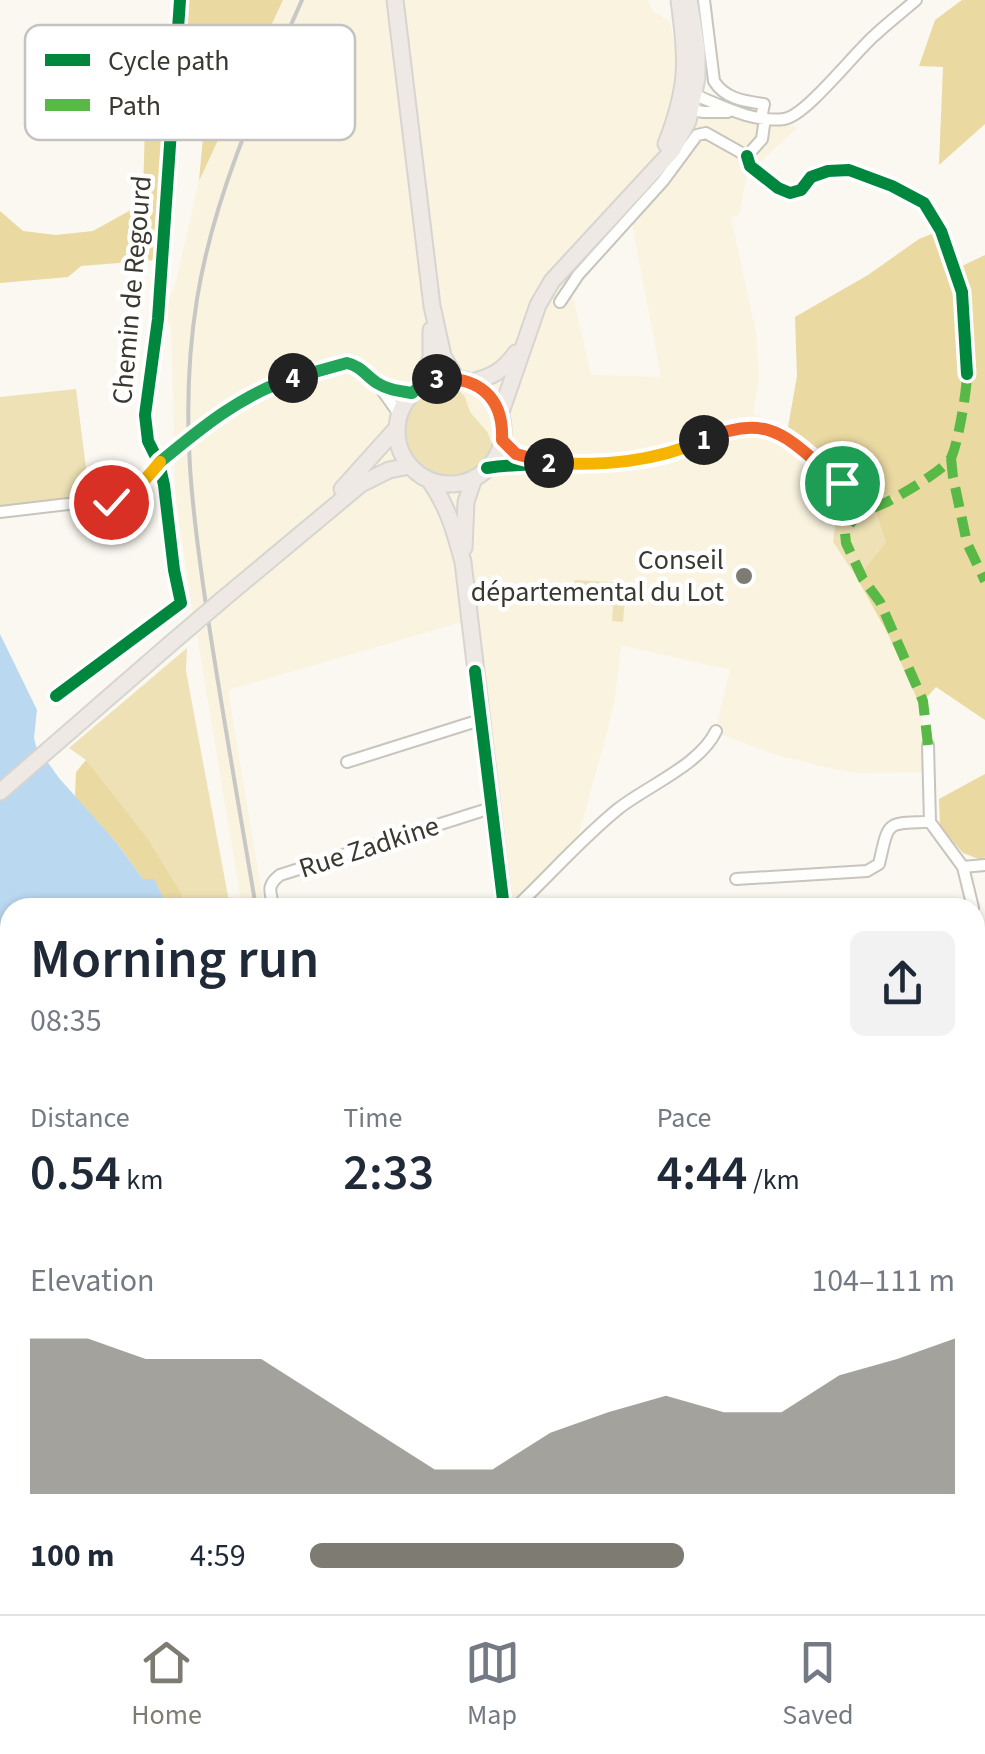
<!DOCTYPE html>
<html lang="en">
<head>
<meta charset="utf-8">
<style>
  body { margin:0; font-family:"Source Sans 3",sans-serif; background:#f2f2f3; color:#1f2937; height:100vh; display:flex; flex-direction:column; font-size:38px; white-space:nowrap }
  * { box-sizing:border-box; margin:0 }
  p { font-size:32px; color:#747a83 }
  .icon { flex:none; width:55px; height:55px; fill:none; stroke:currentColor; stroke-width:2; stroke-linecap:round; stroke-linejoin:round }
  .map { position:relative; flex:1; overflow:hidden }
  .details { position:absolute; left:0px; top:898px; width:985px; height:718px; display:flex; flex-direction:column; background:#fff; border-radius:30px 30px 0 0; box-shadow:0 2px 8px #0004 }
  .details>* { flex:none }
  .pin { position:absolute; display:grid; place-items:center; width:85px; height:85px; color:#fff; margin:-42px; border:5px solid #fff; border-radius:50%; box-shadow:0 2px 10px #0007 }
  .km { position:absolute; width:50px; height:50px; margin:-25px; border-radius:50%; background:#222; color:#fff; font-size:28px; line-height:50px; text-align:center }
  .round { display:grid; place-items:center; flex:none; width:105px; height:105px; border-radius:15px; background:#f2f2f3 }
  .overview { display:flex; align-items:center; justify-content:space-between; height:170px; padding:0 30px }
  h1 { font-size:55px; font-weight:600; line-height:75px }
  .metrics { display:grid; grid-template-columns:repeat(3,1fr); gap:15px; height:170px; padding:10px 30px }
  .metrics div { display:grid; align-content:center }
  .metrics b { font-size:50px; font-weight:600 }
  .metrics small { font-size:28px; font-weight:400 }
  .metrics p { font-size:28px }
  .chart { height:280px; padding:20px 30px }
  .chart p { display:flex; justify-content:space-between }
  .chart svg { width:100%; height:180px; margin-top:10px; fill:#7e7b73; opacity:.7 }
  ul { padding:0 30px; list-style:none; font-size:32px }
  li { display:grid; grid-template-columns:160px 120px 1fr; align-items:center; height:75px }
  li i { height:25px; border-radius:12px; background:#7e7b73 }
  .menu { display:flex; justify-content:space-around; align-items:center; height:140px; border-top:2px solid #e0e1e3; background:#fff; font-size:28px; color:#747a83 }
  .menu a { display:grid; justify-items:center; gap:5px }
  .menu .selected { color:#7e7b73 }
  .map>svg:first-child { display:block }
</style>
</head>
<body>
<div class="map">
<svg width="985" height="1614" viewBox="0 0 985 1614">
  <rect width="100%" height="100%" fill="#faf8f0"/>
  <!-- built -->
  <path fill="#f9f3df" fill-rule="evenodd" d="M283 0H648L652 10 670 22 686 109 798 127 747 174 739 215 731 218 756 333 759 377 753 414 788 427 848 479 818 483 848 513 833 542 857 578 888 634 919 700 926 742 925 772 857 773 829 768 777 755 720 734 721 731 716 728 730 670 621 645 615 697 607 732 576 844 509 907 479 617 228 690 264 907H242L197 635 215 620 210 601 193 616 176 499 174 460 192 447 193 425 174 442 171 323 163 322V311L175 286 199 181ZM628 202 661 377 591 375 572 293 554 276Z
    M0 1505 10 1522V1605H59L65 1614H0Z"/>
  <!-- green -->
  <path fill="#eee1b5" d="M451 382 465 397 470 412 488 433 492 445C485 460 475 471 459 475 392 491 375 384 451 382Z
    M76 389 90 500 0 509V397Z
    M848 479 894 499 886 542 857 578 833 542 836 519 847 512 818 483Z
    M575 580 626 583 623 622 612 621 613 607 605 603 599 587 574 585Z
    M187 648 186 671 230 907H185L182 895 86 760 69 748Z
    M10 1245V1455L0 1438V1252Z
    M103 1605H274L278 1614H109Z"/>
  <!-- forest -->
  <path fill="#ead9a1" d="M186 0H283L199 181 210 60 182 58Z
    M962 0H985V124L939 165 943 67 919 66 935 20Z
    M168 85 156 260 81 266 68 277 0 283V211L23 231 56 235 93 231 129 211 143 195 146 87Z
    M949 227 962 266 985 255V720L936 687 920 705 888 634 857 578 886 542 876 512 894 499 848 479 788 427 797 376 795 317 868 275 919 239Z
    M86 760 147 838 182 895 185 907H168L154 880 143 879 116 842 75 797 76 772Z
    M985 774V856L984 861 963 853 940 826 939 799Z"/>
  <!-- water -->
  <path fill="#bbd8f1" d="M0 634 37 710 34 738 36 746 59 778 116 842 143 879H154L168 907 10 908 9 1096 0 1086V1082L8 1075 0 1066Z
    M440 1605H614L620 1614H445Z"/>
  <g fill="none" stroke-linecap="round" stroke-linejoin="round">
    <defs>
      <path id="minor" d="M704 0 714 81C725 99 744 101 764 104L761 118
        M689 96 695 95C722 106 754 123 784 119 806 116 855 52 875 35 888 23 902 12 916 0
        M688 105 691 110 704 112H728
        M747 156 750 166 778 188 790 193 801 190 811 177 828 171 849 170 892 186 924 203 941 231 962 292 967 374
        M747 156 762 139 765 118
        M560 302 578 275 663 181 697 135 706 133 747 156
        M382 386 393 390 412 393
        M502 439 516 454 537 461
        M487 468C547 459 606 470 665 455 698 446 732 417 768 429 796 437 819 465 842 483
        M0 512 68 504H102L125 498 148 478 159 463 233 406 273 385 335 365H355L377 383 399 414
        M56 696 181 603 174 570 164 485 159 463 148 441 145 415 158 319 180 0
        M928 745 930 822
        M347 762 480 720
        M930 822 963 867 973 908
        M963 867 985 865
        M736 879 867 871 879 864C889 821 885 823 930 822
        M274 908C270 891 266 886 280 875L494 807
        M515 908C550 875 581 839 618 809 647 786 700 765 716 731
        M975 917 985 1003
        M0 1116 10 1126
        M975 1282H985
        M975 1359H985
        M979 1465 980 1429
        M0 1530 10 1547
        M46 1605 51 1614
        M733 1605 739 1614"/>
      <path id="primary" d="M395 0 432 306 443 356 456 378
        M666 144C689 85 687 61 679 0
        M397 431a53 53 0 1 1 106 0a53 53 0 1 1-106 0Z
        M471 382C492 377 503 371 516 353
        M422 385 431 357V330
        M500 415 538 305 552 281 672 151 688 121 697 78V48L689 0
        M430 481C448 507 455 532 463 562L504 908
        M342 489 396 429
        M464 548 466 502 474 478
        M223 599 361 484 389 470 410 466
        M0 792 169 645
        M695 1605 699 1614"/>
    </defs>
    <!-- minor casing -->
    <use href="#minor" stroke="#c7c5bd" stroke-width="14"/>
    <!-- primary casing -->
    <use href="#primary" stroke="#d6d5d0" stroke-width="19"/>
    <!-- minor -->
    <use href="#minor" stroke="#fefefd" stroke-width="10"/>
    <!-- primary -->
    <use href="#primary" stroke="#eee9e4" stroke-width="15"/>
    <!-- rail -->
    <path stroke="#c7c7c5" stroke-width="4" d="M256 908C241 818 225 728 211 638 193 522 178 417 197 299 214 194 259 97 302 0
      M637 1605 642 1614"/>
    <defs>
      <path id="primary-bridge" d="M169 645 223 599"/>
    </defs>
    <!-- primary-bridge casing -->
    <use href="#primary-bridge" stroke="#d6d5d0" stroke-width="19" stroke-linecap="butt"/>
    <!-- primary-bridge -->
    <use href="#primary-bridge" stroke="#eee9e4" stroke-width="15"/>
    <!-- quiet -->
    <path stroke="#58b947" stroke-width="10" stroke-dasharray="20 10" stroke-linecap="butt" d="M951 458 953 477 967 543 985 581
      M928 745 923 701 880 602 863 579 846 543 845 533C853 513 870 510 887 502 901 495 944 470 951 458 958 444 967 390 967 374"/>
    <defs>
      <path id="cycleway" d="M747 156 750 166 778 188 790 193 801 190 811 177 828 171 849 170 892 186 924 203 941 231 962 292 967 374
        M487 468C547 459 606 470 665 455 698 446 732 417 768 429 796 437 819 465 842 483
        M475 671 504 908
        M56 696 181 603 174 570 164 485 159 463 148 441 145 415 158 319 180 0"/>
    </defs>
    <!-- cycleway casing -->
    <use href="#cycleway" stroke="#fff" stroke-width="19"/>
    <!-- cycleway -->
    <use href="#cycleway" stroke="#00873e" stroke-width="12"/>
  </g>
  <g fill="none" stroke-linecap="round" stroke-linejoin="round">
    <defs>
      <path id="split-1" d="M704 440C774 408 791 444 842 483"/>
      <path id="split-2" d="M549 463C604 466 654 462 704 440"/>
      <path id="split-3" d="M437 379C478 376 504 397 502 440L516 454 549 463"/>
      <path id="split-4" d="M293 378 347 363C361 366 366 376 377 383 388 390 400 391 412 393L422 385 437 379"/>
      <path id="split-5" d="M160 462C201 428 242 394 293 378"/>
      <path id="split-6" d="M111 502C133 496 146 479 160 462"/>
    </defs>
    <!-- split-1 casing -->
    <use href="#split-1" stroke="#fff" stroke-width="20"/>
    <!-- split-2 casing -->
    <use href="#split-2" stroke="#fff" stroke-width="20"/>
    <!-- split-3 casing -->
    <use href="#split-3" stroke="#fff" stroke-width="20"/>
    <!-- split-4 casing -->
    <use href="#split-4" stroke="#fff" stroke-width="20"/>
    <!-- split-5 casing -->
    <use href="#split-5" stroke="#fff" stroke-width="20"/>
    <!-- split-6 casing -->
    <use href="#split-6" stroke="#fff" stroke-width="20"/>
    <!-- split-1 -->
    <use href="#split-1" stroke="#f0652b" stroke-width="12"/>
    <!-- split-2 -->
    <use href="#split-2" stroke="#f5b400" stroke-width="12"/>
    <!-- split-3 -->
    <use href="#split-3" stroke="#f0652b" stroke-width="12"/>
    <!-- split-4 -->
    <use href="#split-4" stroke="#22a559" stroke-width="12"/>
    <!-- split-5 -->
    <use href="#split-5" stroke="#22a559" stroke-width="12"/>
    <!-- split-6 -->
    <use href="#split-6" stroke="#f5b400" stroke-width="12"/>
  </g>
  <!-- markers -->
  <circle fill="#7e7b73" stroke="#fff" stroke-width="4" cx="744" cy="576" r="10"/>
  <g text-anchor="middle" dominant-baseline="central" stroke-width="9" stroke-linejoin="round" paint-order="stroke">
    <!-- street labels -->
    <g font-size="28" fill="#3b3830" stroke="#fff">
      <text transform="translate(132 290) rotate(-85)">Chemin de Regourd</text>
      <text transform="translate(369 847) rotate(-18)">Rue Zadkine</text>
    </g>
    <!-- poi labels -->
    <g font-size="28" fill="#3b3830" stroke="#fff" text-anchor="end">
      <text x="724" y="560">Conseil<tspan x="724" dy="32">départemental du Lot</tspan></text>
    </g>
  </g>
  <!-- legend -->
  <rect x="25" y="25" width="330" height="115" rx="15" fill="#fff" stroke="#c4c3c1" stroke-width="2.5"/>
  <rect x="45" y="54" width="45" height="12" fill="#00873e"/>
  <rect x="45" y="99" width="45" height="12" fill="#58b947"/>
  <g font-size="28" fill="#3b3830">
    <text x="108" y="70">Cycle path</text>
    <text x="108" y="115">Path</text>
  </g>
</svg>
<div class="pin" style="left:842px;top:483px;background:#1e9e55"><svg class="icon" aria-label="arrive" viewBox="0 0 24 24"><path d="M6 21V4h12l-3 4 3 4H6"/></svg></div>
<div class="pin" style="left:111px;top:502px;background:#d93025"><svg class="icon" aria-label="check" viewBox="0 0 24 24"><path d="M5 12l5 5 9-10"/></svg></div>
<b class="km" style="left:704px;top:440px">1</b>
<b class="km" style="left:549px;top:463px">2</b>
<b class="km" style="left:437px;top:379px">3</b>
<b class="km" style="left:293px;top:378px">4</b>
<section class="details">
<div class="overview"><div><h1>Morning run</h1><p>08:35</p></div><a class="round"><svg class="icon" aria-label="share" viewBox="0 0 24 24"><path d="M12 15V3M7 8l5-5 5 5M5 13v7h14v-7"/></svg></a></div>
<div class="metrics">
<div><p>Distance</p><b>0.54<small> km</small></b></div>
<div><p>Time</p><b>2:33</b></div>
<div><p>Pace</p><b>4:44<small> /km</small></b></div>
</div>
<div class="chart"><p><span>Elevation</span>104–111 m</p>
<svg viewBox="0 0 160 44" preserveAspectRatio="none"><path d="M0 44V6L10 6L20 11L30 11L40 11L50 20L60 29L70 38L80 38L90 29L100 24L110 20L120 24L130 24L140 15L150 11L160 6V44z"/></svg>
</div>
<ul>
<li><b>100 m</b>4:59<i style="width:58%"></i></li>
</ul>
</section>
</div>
<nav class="menu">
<a class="selected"><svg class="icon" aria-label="home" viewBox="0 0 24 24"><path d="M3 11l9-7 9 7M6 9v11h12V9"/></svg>Home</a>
<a><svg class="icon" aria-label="map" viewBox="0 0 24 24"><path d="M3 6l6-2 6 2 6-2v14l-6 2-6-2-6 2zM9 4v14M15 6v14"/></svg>Map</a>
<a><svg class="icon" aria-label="saved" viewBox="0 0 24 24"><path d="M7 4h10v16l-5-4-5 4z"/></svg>Saved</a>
</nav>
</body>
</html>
